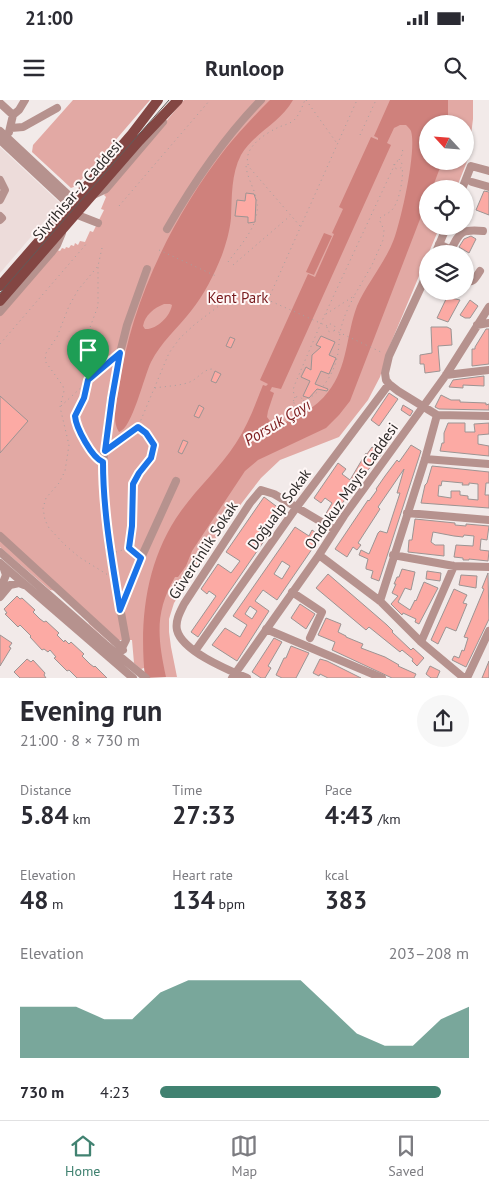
<!DOCTYPE html>
<html lang="en">
<head>
<meta charset="utf-8">
<style>
  body { margin:0; font-family:"PT Sans",sans-serif; background:#f7f7f7; color:#2b2b33; height:100vh; display:flex; flex-direction:column; font-size:19px; white-space:nowrap }
  * { box-sizing:border-box; margin:0 }
  p { font-size:16px; color:#7c7c81 }
  .icon { flex:none; width:28px; height:28px; fill:none; stroke:currentColor; stroke-width:2; stroke-linecap:round; stroke-linejoin:round }
  .map { position:relative; height:578px; overflow:hidden }
  .side { display:flex; flex-direction:column; background:#fff; flex:1 }
  .side>* { flex:none }
  .needle { width:32px; rotate:296deg }
  .fabs { position:absolute; left:419px; top:15px; display:grid; gap:10px }
  .fabs a { display:grid; place-items:center; width:55px; height:55px; border-radius:50%; background:#fff; box-shadow:0 1px 4px #0004; font-size:25px }
  .pin { position:absolute; display:grid; place-items:center; width:42px; height:42px; color:#fff; margin:-51px -21px; border-radius:50% 50% 50% 0; rotate:-45deg; box-shadow:0 0 5px #0007 }
  .pin .icon { rotate:45deg }
  .round { display:grid; place-items:center; flex:none; width:52px; height:52px; border-radius:26px; background:#f7f7f7 }
  .overview { display:flex; align-items:center; justify-content:space-between; height:85px; padding:0 20px }
  h1 { font-size:28px; font-weight:600; line-height:38px }
  .stats { display:grid; grid-template-columns:repeat(3,1fr); gap:8px; height:85px; padding:5px 20px }
  .stats div { display:grid; align-content:center }
  .stats b { font-size:25px; font-weight:600 }
  .stats small { font-size:14px; font-weight:400 }
  .stats p { font-size:14px }
  .chart { height:140px; padding:10px 20px }
  .chart p { display:flex; justify-content:space-between }
  .chart svg { width:100%; height:90px; margin-top:5px; fill:#418271; opacity:.7 }
  ul { padding:0 20px; list-style:none; font-size:16px }
  li { display:grid; grid-template-columns:80px 60px 1fr; align-items:center; height:38px }
  li i { height:12px; border-radius:6px; background:#418271 }
  .status { display:flex; justify-content:space-between; align-items:center; height:35px; padding:0 25px; background:#fff; direction:ltr }
  .status svg { height:14px; fill:currentColor }
  header { display:flex; justify-content:space-between; align-items:center; height:65px; padding:0 20px; background:#fff; font-size:22px; font-weight:600 }
  .tabs { display:flex; justify-content:space-around; align-items:center; height:70px; border-top:1px solid #e1e1e2; background:#fff; font-size:14px; color:#7c7c81 }
  .tabs a { display:grid; justify-items:center; gap:2px }
  .tabs .on { color:#418271 }
  .map>svg:first-child { display:block }
</style>
</head>
<body>
<div class="status"><b>21:00</b><svg viewBox="0 0 49 12"><path d="M0 12V9h3v3zM5 12V6h3v6zM10 12V3h3v9zM15 12V0h3v12zM26 1h20v11H26zM47 4h2v5h-2z"/></svg></div>
<header><svg class="icon" aria-label="menu" viewBox="0 0 24 24"><path d="M4 6h16M4 12h16M4 18h16"/></svg>Runloop<svg class="icon" aria-label="search" viewBox="0 0 24 24"><circle cx="10" cy="10" r="6"/><path d="M15 15l6 6"/></svg></header>
<div class="map">
<svg width="489" height="578" viewBox="0 0 489 578">
  <rect width="100%" height="100%" fill="#f2eae9"/>
  <!-- built -->
  <path fill="#eddcda" d="M0 47 60 103 0 173Z"/>
  <!-- green -->
  <path fill="#e2a9a4" fill-rule="evenodd" d="M73 0H150L76 86 71 88 32 52 33 45Z
    M184 0H473V19L468 59 456 89H428V126H440L385 257 386 258 380 277 368 300 339 337 280 360 261 378 228 421 174 503 169 519V532L171 547 177 577H156L144 568 141 569 134 563 132 540H118L113 545 89 524 87 517 58 491 50 490 0 447V215L57 150 60 151 62 148 65 149 66 147 69 148 71 145 74 146 75 143 78 145 80 141 85 142 90 131 93 132 104 110 101 109 106 97 104 95ZM428 24H465V61H428Z"/>
  <!-- water -->
  <path fill="#cf817c" fill-rule="evenodd" d="M270 0H293C280 23 254 33 241 55 231 74 232 97 231 118 230 130 226 144 222 155 214 175 204 195 191 211 177 229 161 242 151 262 144 276 132 329 119 332 111 321 117 301 119 288 130 203 174 114 226 48 240 31 255 15 270 0ZM164 204H170L172 205C170 217 156 230 145 229L143 226C145 215 154 208 164 204Z
    M390 0H448V24H428V61H445V65H441L432 89H428L427 101 350 301 339 315 326 328 258 360 245 371 192 451 186 466 178 477H175C154 513 158 539 166 577L145 578C139 519 146 460 181 411 198 387 220 368 236 343 248 325 255 305 263 285L266 286 268 284 260 280 308 174 315 177 334 134 332 133 343 109 339 107 371 37 378 40V38L374 36ZM400 25H406C408 27 410 29 411 31 417 50 401 120 394 139 385 163 367 183 357 206 346 235 348 267 328 292 316 308 296 318 278 325L270 321 267 317 268 311 274 293 270 291 272 287 281 289 391 45 387 43 394 28Z
    M324 133 332 136 314 175 306 172Z"/>
  <!-- building -->
  <path fill="#fcaaa4" stroke="#9c9493" fill-rule="evenodd" d="M484 91 489 92V115L476 110Z
    M246 93 254 94 256 100 255 122 248 123V117L235 116 237 100 245 101Z
    M471 136 476 139 469 153 459 147 464 139Z
    M447 197 460 200 448 222 437 218Z
    M470 200 478 206 470 218H465L460 215Z
    M431 227H447L451 229 452 245 438 246 440 271 425 273 424 264H420V255L432 253Z
    M486 229H489V264L472 266V249H475V247Z
    M321 236 335 242 329 255 336 258 329 274 321 271 315 284 328 289 327 291 317 289 309 298 303 296 310 281 301 277 306 267 311 270 312 255 321 247 316 245Z
    M230 237 235 239 231 248 226 246Z
    M215 271 221 274 216 283 211 281Z
    M484 276V286L463 285V288L449 287 453 280Z
    M389 293 398 299 379 326 371 320Z
    M441 295 451 300H460V302L486 303V305L489 304V310L439 309 435 307Z
    M0 296 28 321 0 353Z
    M199 305 204 308 199 318 194 316Z
    M403 305 413 311 410 316 401 310Z
    M448 323H465V332H475L474 324 489 323V334L478 335V344L489 346V356L440 351 442 343H444V333Z
    M391 324 398 328 382 354 353 387 331 421 324 417 332 403 325 398 321 403 314 398 338 363 346 369 342 374 350 380 366 353 367 354 372 347 374 348Z
    M183 340 188 342 182 354 178 352Z
    M411 345 421 351 379 481 371 478 373 471 366 469V467L368 459 359 455 361 450 369 454 378 433 380 431 387 433 400 393H397L404 369 378 407 380 409 358 443 361 445 357 450 353 447 347 457 335 449 368 400 369 401 377 390 376 389 385 376 397 360 399 362Z
    M432 366 489 372V383H486L485 395H489V408L421 403 425 385 427 383ZM442 381 463 383 462 385H469V383L478 384V400L468 399V396L460 395V391H451V398L438 396 439 385 441 386Z
    M264 397 284 412 198 537 191 532 216 496 209 491 207 494 201 489 218 464 231 473 240 461 226 452Z
    M415 419 455 423V425L466 426V424L489 426 487 440 481 439 480 450 489 451 488 461 469 459V460H463V458L454 457 456 445 473 446 474 436 464 435 463 437 454 436 433 432 431 442 435 445H444V456L408 452 409 440H412Z
    M295 427 309 436 312 430 321 436 277 500 263 490 255 501 269 511 237 561 212 545 225 528 240 537 247 525 233 516ZM282 461 290 466 282 479 274 474ZM250 506 257 511 252 519 245 514Z
    M402 469 415 472 411 490 405 488 398 502 410 510 415 500 416 501 424 482 438 488 419 524 415 522 416 519 403 513 402 515 391 504 398 496 392 493 396 484H394L397 477H399Z
    M427 471 441 473 440 481 426 479Z
    M488 473 489 519 466 567 452 560 454 556 459 558 462 550 464 551 468 538 464 537 484 489 482 488Z
    M328 474 387 525 393 531 392 532 411 550 413 548 424 558 417 566 412 561 413 559 402 550 400 552 369 527 366 530 316 488Z
    M461 475 477 476 476 488 459 485Z
    M454 489 467 495 463 503 467 504 456 531 446 527 438 544 431 540Z
    M17 496 20 499 22 498 35 510 33 512 40 519 44 522 46 521 59 533 57 535 64 542 65 540 69 544 71 542 84 554 82 556 90 564 94 567 95 566 107 578H77L69 570 67 571 54 558 56 557 50 550 48 552 44 549 42 550 30 537 31 536 20 525 18 527 5 514 7 513 4 509Z
    M300 504 315 514 306 529 291 518Z
    M326 518 341 524 338 532 346 536V537L363 544 361 548 385 557 399 565 398 566 416 574 414 578H392L332 550 335 542 318 535Z
    M0 535 12 543 9 547 11 548 0 566Z
    M274 538 282 542 268 566 271 568 265 578H261L252 572Z
    M291 546 309 553 296 578H282L276 575 284 558H286Z
    M27 559 31 562 33 560 45 573 44 575 46 578H20L14 572Z
    M320 559 327 561 361 578H328L320 574 319 576 313 573Z
    M489 561V578H482Z
    M430 566 440 571 437 578H431L426 574Z"/>
  <g fill="none" stroke-linecap="round" stroke-linejoin="round">
    <!-- path -->
    <path stroke="#a6a09f" stroke-width="1" stroke-dasharray="1 4" stroke-linecap="butt" d="M306 0 336 42
      M360 35 376 0
      M399 60 403 53 402 47
      M394 65a4 4 0 1 1 8 0a4 4 0 1 1-8 0Z
      M119 106 210 0
      M300 126 249 67C241 49 264 34 279 27 284 25 289 24 293 21 299 16 302 7 305 0
      M102 148 98 166 78 190 69 206 57 237 46 253 45 261 63 286 64 291 60 307 69 345 65 371 59 383 46 398 43 408 45 420 49 428 65 445 79 457 108 475
      M159 150 216 176
      M228 162C242 143 263 122 256 97 253 86 246 75 246 64
      M233 165 290 116
      M326 214 354 196 372 165 383 140 384 130 379 119C383 115 388 114 392 110 399 102 404 78 402 67
      M327 228a4 4 0 1 1 8 0a4 4 0 1 1-8 0Z
      M327 226 268 200 357 0
      M334 230 383 253
      M0 244 88 142
      M155 288C166 286 182 286 192 281 199 277 204 269 213 269
      M293.5 301a4.5 4.5 0 1 1 9 0a4.5 4.5 0 1 1-9 0Z
      M295 298 293 290 295 284 321 223 395 64
      M303 301C322 294 335 272 338 253 339 246 339 240 340 233 342 221 348 207 354 197
      M61 306 111 260
      M112 347 138 327 169 253 180 238 194 225 220 205 225 199
      M96 358 81 335 75 316 88 288 89 268 86 249 89 230 98 206V167
      M129 448C130 440 132 432 132 424 133 411 129 394 134 382 139 370 157 358 154 345 153 337 144 332 139 328
      M116 452 129 448 137 453"/>
    <!-- minor -->
    <path stroke="#b6928e" stroke-width="8" d="M0 3 13 15 9 32
      M13 15 19 10 25 0
      M11 28 23 27 57 8
      M0 31 78 104
      M0 40 74 109
      M0 80 5 90 0 100
      M472 82 489 87
      M462 89 471 66 489 71
      M93 95 106 89 163 22
      M75 114 98 123
      M0 116 2 118 0 120
      M167 129C194 82 223 39 261 0
      M439 144 460 154
      M451 150C460 131 462 129 483 131
      M435 154 447 126
      M428 172 389 256 385 273 386 280 389 284 398 291 437 315 489 316
      M465 182C474 183 476 177 480 171
      M0 212 51 153 57 145 62 133
      M477 225 489 223
      M446 275 489 270
      M425 359 489 364
      M407 413 489 420
      M0 436 122 548 123 550
      M0 452 105 544 146 578
      M319 455 380 501 421 542 464 578
      M393 455 454 466 489 467
      M0 463 133 578
      M0 490 6 475 3 466
      M292 492 322 512 310 538
      M0 497 10 485 19 483 24 485
      M380 501 425 359 437 315
      M121 508 141 458 176 381
      M266 529 382 578
      M421 542 454 466
      M195 551 296 408 389 284
      M118 556 126 540 109 447 105 407 103 362 111 298 120 253 127 225 147 169
      M232 578 319 455 344 416 446 275 489 207
      M247 578C228 570 182 551 177 530 175 521 180 512 184 504L250 403 261 390 274 394 335 430
      M467 578 489 531"/>
    <!-- major -->
    <path stroke="#834643" stroke-width="10" d="M0 186 132 34 158 0
      M0 201 139 41 178 0"/>
    <!-- tram -->
    <path stroke="#605b5a" stroke-width="1" d="M0 193 169 0"/>
  </g>
  <g fill="none" stroke-linecap="round" stroke-linejoin="round">
    <defs>
      <path id="route" d="M120 253 112 298 105 351 138 327 146 333 154 345 151 358 139 373 133 384 132 426 129 448 141 458 120 510C112 461 103 412 103 362 92 358 76 328 75 316L84 298 88 280Z"/>
    </defs>
    <!-- route casing -->
    <use href="#route" stroke="#fff" stroke-width="10"/>
    <!-- route -->
    <use href="#route" stroke="#1a73e8" stroke-width="6"/>
  </g>
  <g text-anchor="middle" dominant-baseline="central" stroke-width="4" stroke-linejoin="round" paint-order="stroke">
    <!-- street labels -->
    <g font-size="15" fill="#2d2a29" stroke="#fff7f6">
      <text transform="translate(77 90) rotate(-49)">Sivrihisar-2 Caddesi</text>
      <text transform="translate(351 386) rotate(-55)">Ondokuz Mayıs Caddesi</text>
      <text transform="translate(279 409) rotate(-54)">Doğualp Sokak</text>
      <text transform="translate(203 450) rotate(-57)">Güvercinlik Sokak</text>
    </g>
    <!-- park labels -->
    <g font-size="15" fill="#781b1e" stroke="#fff7f6">
      <text x="238" y="197">Kent Park</text>
    </g>
    <!-- water labels -->
    <g font-size="16" font-style="italic" fill="#802223" stroke="#fff7f6">
      <text transform="translate(277 322) rotate(-31)">Porsuk Çayı</text>
    </g>
  </g>
</svg>
<div class="fabs">
<a><svg class="needle" viewBox="-14 -14 28 28"><path d="M0-13l5 13h-10z" fill="#e53935"/><path d="M0 13l5-13h-10z" fill="#7c7c81"/></svg></a>
<a><svg class="icon" aria-label="locate" viewBox="0 0 24 24"><circle cx="12" cy="12" r="6"/><path d="M12 2v4M12 18v4M2 12h4M18 12h4"/></svg></a>
<a><svg class="icon" aria-label="layers" viewBox="0 0 24 24"><path d="M12 4l9 5-9 5-9-5zM3 14l9 5 9-5"/></svg></a>
</div>
<div class="pin" style="left:88px;top:280px;background:#1e9e55"><svg class="icon" aria-label="arrive" viewBox="0 0 24 24"><path d="M6 21V4h12l-3 4 3 4H6"/></svg></div>
</div>
<section class="side">
<div class="overview"><div><h1>Evening run</h1><p>21:00 · 8 × 730 m</p></div><a class="round"><svg class="icon" aria-label="share" viewBox="0 0 24 24"><path d="M12 15V3M7 8l5-5 5 5M5 13v7h14v-7"/></svg></a></div>
<div class="stats">
<div><p>Distance</p><b>5.84<small> km</small></b></div>
<div><p>Time</p><b>27:33</b></div>
<div><p>Pace</p><b>4:43<small> /km</small></b></div>
</div>
<div class="stats">
<div><p>Elevation</p><b>48<small> m</small></b></div>
<div><p>Heart rate</p><b>134<small> bpm</small></b></div>
<div><p>kcal</p><b>383</b></div>
</div>
<div class="chart"><p><span>Elevation</span>203–208 m</p>
<svg viewBox="0 0 160 44" preserveAspectRatio="none"><path d="M0 44V19L10 19L20 19L30 25L40 25L50 12L60 6L70 6L80 6L90 6L100 6L110 19L120 32L130 38L140 38L150 25L160 19V44z"/></svg>
</div>
<ul>
<li><b>730 m</b>4:23<i style="width:91%"></i></li>
</ul>
</section>
<nav class="tabs">
<a class="on"><svg class="icon" aria-label="home" viewBox="0 0 24 24"><path d="M3 11l9-7 9 7M6 9v11h12V9"/></svg>Home</a>
<a><svg class="icon" aria-label="map" viewBox="0 0 24 24"><path d="M3 6l6-2 6 2 6-2v14l-6 2-6-2-6 2zM9 4v14M15 6v14"/></svg>Map</a>
<a><svg class="icon" aria-label="saved" viewBox="0 0 24 24"><path d="M7 4h10v16l-5-4-5 4z"/></svg>Saved</a>
</nav>
</body>
</html>
